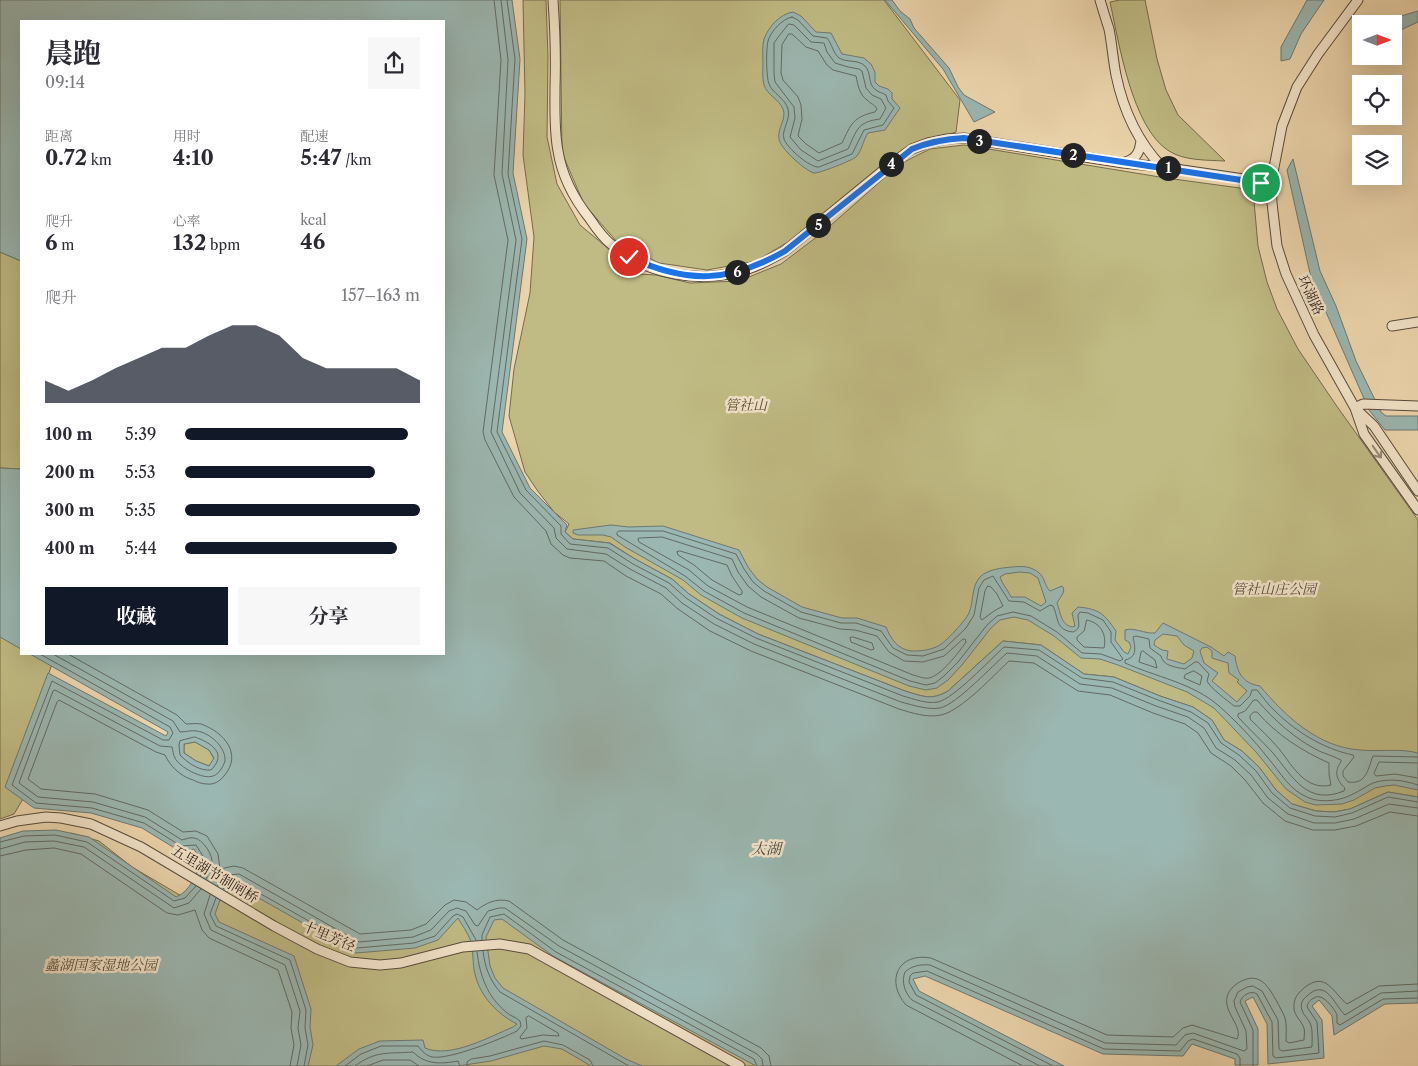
<!DOCTYPE html>
<html lang="zh">
<head>
<meta charset="utf-8">
<style>
  body { margin:0; font-family:"Libre Caslon Text","Noto Serif SC",serif; background:#f7f7f7; color:#2b2b33; height:100vh; display:flex; flex-direction:column; font-size:19px; white-space:nowrap }
  * { box-sizing:border-box; margin:0 }
  p { font-size:16px; color:#7c7c81 }
  .icon { flex:none; width:28px; height:28px; fill:none; stroke:currentColor; stroke-width:2; stroke-linecap:round; stroke-linejoin:round }
  .map { position:relative; flex:1; overflow:hidden }
  .sheet { position:absolute; left:20px; top:20px; width:425px; height:635px; display:flex; flex-direction:column; background:#fff; border-radius:0px; box-shadow:0 5px 20px #0002 }
  .sheet>* { flex:none }
  .needle { width:32px; rotate:90deg }
  .fabs { position:absolute; left:1352px; top:15px; display:grid; gap:10px }
  .fabs a { display:grid; place-items:center; width:50px; height:50px; border-radius:0px; background:#fff; box-shadow:0 5px 20px #0002; font-size:25px }
  .pin { position:absolute; display:grid; place-items:center; width:42px; height:42px; color:#fff; margin:-21px; border:2px solid #fff; border-radius:50%; box-shadow:0 1px 5px #0007 }
  .km { position:absolute; width:25px; height:25px; margin:-12px; border-radius:50%; background:#222; color:#fff; font-size:14px; line-height:25px; text-align:center }
  .round { display:grid; place-items:center; flex:none; width:52px; height:52px; border-radius:0px; background:#f7f7f7 }
  .headline { display:flex; align-items:center; justify-content:space-between; height:85px; padding:0 25px }
  h1 { font-size:28px; font-weight:700; line-height:38px }
  .metrics { display:grid; grid-template-columns:repeat(3,1fr); gap:8px; height:85px; padding:5px 25px }
  .metrics div { display:grid; align-content:center }
  .metrics b { font-size:21px; font-weight:700 }
  .metrics small { font-size:14px; font-weight:400 }
  .metrics p { font-size:14px }
  .chart { height:140px; padding:10px 25px }
  .chart p { display:flex; justify-content:space-between }
  .chart svg { width:100%; height:90px; margin-top:5px; fill:#111827; opacity:.7 }
  .cta { display:flex; gap:10px; margin-top:auto; padding:10px 25px }
  .cta a { flex:1; height:58px; border-radius:0px; background:#111827; color:#fff; font-size:20px; font-weight:700; line-height:58px; text-align:center }
  .cta a+a { background:#f7f7f7; color:#2b2b33 }
  ul { padding:0 25px; list-style:none; font-size:16px }
  li { display:grid; grid-template-columns:80px 60px 1fr; align-items:center; height:38px }
  li i { height:12px; border-radius:6px; background:#111827 }
  .map>svg:first-child { display:block }
</style>
</head>
<body>
<div class="map">
<svg width="1418" height="1066" viewBox="0 0 1418 1066">
  <rect width="100%" height="100%" fill="#edd6ad"/>
  <filter id="stains"><feTurbulence type="fractalNoise" baseFrequency=".004" numOctaves="4"/><feColorMatrix values="0 0 0 0 .2 0 0 0 0 .09 0 0 0 0 .02 0 0 0 .5 -.17"/></filter>
  <radialGradient id="worn" r=".72"><stop offset=".6" stop-color="#630" stop-opacity="0"/><stop offset="1" stop-color="#630" stop-opacity=".3"/></radialGradient>
  <!-- green -->
  <path fill="#c0bb84" stroke="#746c4e" d="M523 0H546L548 56 547 137 557 184 580 225 639 274 656 275 690 283 739 281 781 264 822 233 900 164 930 149 964 145 1166 178 1240 188 1254 201 1258 246 1267 282 1277 309 1298 349 1336 405 1418 520V797L1388 792 1350 809 1334 812 1316 811 1292 804 1276 790 1259 767 1242 751 1224 740 1212 720 1193 707 1160 696 1114 677 1084 674 1041 645 1003 641 948 691C931 701 922 696 905 691L758 634 719 614 689 594 672 579 635 559 610 543 573 539 565 532 569 524 554 512 537 490 525 472 509 416 514 369 530 293 534 237 523 155 525 94Z
    M560 0H884L960 100 956 132 908 147 798 236 756 261 707 270 659 263 617 242 584 204 562 153Z
    M1120 0H1145L1157 59 1166 90 1178 115 1225 161C1208 160 1184 161 1169 151 1132 128 1119 43 1110 2Z
    M0 252 21 261V469L0 468Z
    M0 636 21 648V654H33L52 664 12 783 26 794 14 814 0 819Z
    M195 742 209 750 214 759 209 766 196 761 184 753V744Z
    M71 833 99 841 132 867 212 914 231 874 457 915 470 919 479 971 531 1028 416 1066H0Z
    M506 911 778 1066H628L491 981 482 935 489 917Z
    M546 1042 601 1066H453Z"/>
  <!-- water -->
  <path fill="#9bb7b1" stroke="#6d7974" fill-rule="evenodd" d="M0 0H512L520 59 513 173 527 239 502 432 530 488 567 525 565 532 573 539 609 543 635 559 672 579 689 594 719 614 758 634 905 691C922 696 931 701 948 691L1003 641 1041 645 1084 674 1114 677 1160 696 1193 707 1212 720 1224 740 1242 751 1259 767 1276 790 1292 804 1316 811 1334 812 1350 809 1388 792 1418 797V1003L1385 1004 1334 1035 1332 1016 1319 1000 1312 1006 1322 1020 1324 1058 1268 1064 1267 1024 1253 997 1245 1001 1258 1029V1065H1235V1059L1192 1044 1183 1056 1103 1054 925 976 913 979 919 991 1064 1066H756L553 956 502 919 494 920 486 937 490 966 495 978 503 988 626 1059 642 1066H591L562 1049 544 1046 491 1061 458 1066H336L359 1049 380 1041 423 1040 425 1048C450 1059 489 1037 513 1027L517 1024C497 1014 480 996 475 974 472 963 474 949 470 939 467 932 462 925 458 918L438 940 415 948 356 953 234 884 220 900 215 914 219 922 294 956 311 1009 310 1027 313 1045 308 1066H0V838L23 831 56 830 89 837 176 897C191 891 195 875 201 862L194 849 181 852 142 828 91 813 34 808 5 787 48 673 166 736 168 732 30 654H444V21H21V261L0 252ZM195 742 209 750 214 758 209 766 196 761 184 753V744Z
    M885 0H892L900 11 910 19 914 28 949 68 958 87 964 95 995 112 974 122 943 69Z
    M1307 0H1324L1301 34 1290 59 1281 61V47Z
    M1418 11V22L1394 33V24H1380L1381 22Z
    M793 12 801 16 816 32 831 33 842 54 864 58 871 64 875 72V82L879 86 888 89 892 93V99L900 108 885 130 868 133C863 140 862 151 856 157 853 160 818 174 814 173 804 170 780 148 779 139 777 128 787 119 783 109 779 99 767 95 764 85 762 78 763 70 763 62 763 55 762 46 764 39 769 26 780 14 793 12Z
    M1293 159 1320 271 1336 306 1356 361 1381 412 1386 416H1418V430H1385L1369 410 1311 278 1287 170Z
    M0 468 21 469V649L0 637Z
    M611 525 629 527 663 526 739 550 748 567 757 579 767 587 802 607 842 618H857L886 627C891 639 898 650 912 651 922 651 930 650 938 646 945 643 966 620 969 613 974 601 971 587 980 577 988 569 1002 568 1012 567 1022 566 1030 566 1038 572 1045 577 1044 585 1050 591L1062 586C1067 591 1060 597 1057 603 1061 613 1060 624 1072 627L1075 626 1072 613 1078 607C1100 609 1104 614 1116 631L1115 640 1124 652 1128 654 1131 647 1129 642 1125 640V630C1135 627 1144 634 1155 633L1163 623 1211 647 1224 656 1228 652 1235 656C1237 672 1242 683 1260 686 1286 717 1318 747 1360 750 1379 752 1400 748 1418 753V790L1394 785 1385 786 1375 788 1354 800 1342 804 1316 805 1305 802 1286 789 1256 752 1214 708 1187 692 1118 665 1100 659 1081 658 1054 636 1028 620 1014 617 1000 620 991 628 962 665 948 680 937 688 926 690 909 686 742 618 701 595 683 580 625 547 611 537 603 535H578L573 533V530ZM1020 572 1030 573 1038 578 1046 602 1041 606 1025 597H1011C1008 590 1002 584 1000 577L1005 574ZM1163 634 1177 636 1184 645 1194 651 1192 658 1184 664 1167 659 1168 651 1162 650 1154 645 1155 640ZM1207 647 1212 651V658L1228 663 1229 673 1239 680 1237 682 1247 691 1237 702 1212 681 1218 673 1204 663 1200 651 1202 648Z"/>
  <g fill="none" stroke-linecap="round" stroke-linejoin="round">
    <!-- shore -->
    <path stroke="#626a64" stroke-width="1" d="M494 0 501 60 494 175 508 240 483 432 485 440 514 497 546 531 551 544 563 555 570 558 604 561 626 576 661 594 678 609 710 631 751 651 899 709C912 713 927 718 941 715 961 711 994 675 1009 661L1034 663 1078 691 1110 695 1153 713 1185 724 1198 733 1211 753 1231 766 1245 780 1263 803 1285 821 1313 830H1335L1356 826 1390 812 1418 816
      M501 0 508 60 502 174 516 240 491 432 520 493 554 528 556 538 567 549 606 554 630 569 666 588 682 603 714 624 754 644 901 702C913 705 927 710 940 708 957 704 992 666 1007 653L1037 656 1080 684 1112 688 1156 706 1188 717 1204 728 1216 748 1235 760 1251 775 1268 798 1288 814 1314 823H1335L1354 819 1389 804 1418 808
      M507 0 515 59 508 174 522 239 497 432 526 490 561 526V534L570 544 608 548 633 564 669 583 686 598 716 618 756 638 903 696C914 699 926 704 938 702 953 699 991 659 1004 647L1039 650 1082 678 1113 682 1158 700 1191 712 1208 723 1221 743 1239 755 1256 771 1272 793 1290 808 1315 816 1335 817 1352 813 1388 797 1418 802
      M792 17 798 20 813 36 827 38C832 44 833 53 839 58 847 63 858 59 865 66 872 73 867 84 876 90 878 92 883 93 886 95L888 101 894 108 883 125 864 130 852 154 819 167C810 168 787 148 784 139 781 130 791 120 788 109 785 98 773 94 769 84 766 76 766 49 768 41 771 31 782 19 792 17Z
      M789 24 794 25 811 42 824 43 827 52 835 63 848 67 859 69 862 71 866 88 872 95 881 99 886 108 880 119C857 122 857 130 848 149L818 161 801 150 790 137 795 118 794 107 775 82 774 74V43L779 36Z
      M789 34H792L806 47 818 51 827 65 833 70 856 76C858 85 859 94 867 100 871 104 874 104 877 109L875 112C853 117 851 124 842 143L819 153 806 144 798 136 802 119 801 105 798 97 783 80 781 73 782 45Z
      M619 531H663L736 554 744 569 753 582 764 591 801 612 841 623H856L881 631 893 648 907 655 923 656 944 649 966 628 974 615 979 588 984 580 993 576 1009 601 1024 602 1040 611 1050 605 1053 606C1059 618 1055 630 1073 632 1082 628 1078 623 1078 615L1080 612 1088 613 1103 620 1111 632V642L1123 659 1120 661 1101 654 1082 653 1057 632 1031 616 1013 612 997 616 987 625 958 662 944 676 935 683 926 685 910 681 744 613 704 591 685 576 617 535V533Z
      M640 538 662 537 732 559 738 572 748 586 761 597 799 618 840 629 855 630 877 636 889 652 904 661 923 662 944 656 963 639H965L966 642C959 652 941 676 929 678 923 679 918 676 913 675L747 607 708 586 689 570 639 542 638 539Z
      M680 551 727 565 732 576 742 591V594L739 595 712 580 694 565 678 555 677 552Z
      M988 586 991 587 997 594 1003 606 994 611 982 620 980 617 985 591Z
      M1087 620C1101 623 1107 635 1104 648L1084 647 1077 640V637L1084 631Z
      M853 637 872 643 874 649 871 650 851 642 850 638Z
      M1143 651 1155 660 1157 668 1139 662 1141 652Z
      M40 654 170 727 173 733 169 740H163L52 681 12 785 36 803 92 808 144 823 181 846 196 845 206 861 200 876
      M53 654 173 721 180 732C186 732 191 730 197 731 210 733 226 747 225 761 223 767 219 774 213 776 203 780 179 767 175 758 173 755 173 750 172 747L160 746 55 690 53 691 19 783 38 797 93 802 145 817 182 840C186 839 190 837 194 838 203 839 213 855 212 863 211 869 208 874 206 879
      M68 654 177 715 186 724C191 724 196 723 201 724 224 732 243 754 224 776 220 781 214 785 207 784 202 784 197 782 193 780 180 776 170 766 165 755L156 752 59 700 57 702 28 779 41 789 95 794 148 810 183 832 196 831 207 836 218 854 220 869 234 866 243 868 360 934 411 930 426 924 445 905 454 900 466 902 477 910C486 903 496 898 509 901L563 940 761 1048 769 1056 771 1066
      M1194 671 1202 676 1200 685 1184 678 1185 675Z
      M1254 700H1257C1274 720 1295 739 1319 751 1326 754 1333 756 1341 760V762C1334 771 1336 780 1345 788L1344 791C1307 806 1293 777 1273 753 1262 741 1249 729 1238 717V714L1245 711Z
      M1254 712H1257C1277 735 1302 751 1329 763V774L1331 785C1306 791 1293 767 1280 750 1271 739 1260 729 1250 719V716Z
      M195 737C211 743 228 753 211 770 199 771 188 763 180 755L179 745 180 741Z
      M1418 757 1373 756C1368 768 1367 785 1348 782L1343 776V771L1354 757 1353 755C1324 749 1296 732 1275 711 1268 705 1263 697 1257 690H1252L1250 696 1240 706H1234C1227 700 1211 689 1207 681L1209 674 1198 662H1195L1185 669C1175 667 1163 666 1161 656L1150 648 1149 639 1136 636 1133 637C1135 647 1138 657 1125 660V663C1156 677 1193 683 1219 706 1236 721 1254 740 1268 758 1281 773 1289 790 1309 798 1321 803 1341 801 1353 794 1360 791 1366 786 1373 783 1388 778 1403 780 1418 785
      M1418 763 1379 762 1374 773 1376 776 1395 774 1418 778
      M0 842 24 836 55 835 87 842 174 901 185 898 196 886
      M0 849 25 842 54 841 84 847 174 908 189 903 201 889
      M0 856 26 850 54 848 81 854 167 913 178 915 195 910 202 930 209 938 278 970 292 1012 291 1028 294 1045 290 1066
      M217 886 228 875 239 874 359 942 413 937 431 930 449 911 457 908 466 911 475 925 478 926 488 911 499 908H505L559 946 757 1054 762 1059 763 1066
      M223 889 231 881 236 880 357 948 414 943 435 936 453 916 457 914 463 917 476 940
      M210 895 204 914 211 930 285 965 300 1011 298 1028 301 1045 297 1066
      M216 898 210 914 216 926 290 960 306 1010 305 1028 308 1045 304 1066
      M482 940V935L490 917 504 914 556 952 754 1059 757 1066
      M483 951C485 967 489 979 500 992L629 1066
      M529 1016 558 1033 559 1036 543 1035 521 1039 520 1037 527 1028 526 1018Z
      M345 1066 361 1054 381 1046H418C422 1051 425 1055 432 1057 449 1060 501 1039 517 1031L521 1026 520 1021C516 1017 510 1016 506 1012 487 996 480 976 477 952
      M355 1066C376 1050 389 1054 413 1052 426 1065 441 1064 458 1061L460 1066
      M367 1066 383 1060H410L419 1066
      M467 1066V1062L471 1059 490 1056 544 1041 563 1045 590 1060 593 1066
      M1023 1066 906 1005C885 981 898 952 931 958L1107 1035 1173 1037 1183 1028 1192 1025 1237 1039C1244 1025 1219 1010 1229 992 1232 987 1238 982 1244 980 1261 973 1269 988 1276 1000 1279 1006 1283 1012 1285 1018 1287 1025 1286 1034 1286 1041L1289 1043 1304 1040C1304 1036 1305 1032 1304 1028 1302 1021 1294 1016 1294 1008 1293 999 1298 993 1304 988 1326 970 1333 993 1347 1004L1379 986 1418 984
      M1040 1066 912 1000C905 993 901 982 905 972 911 966 921 964 930 965L1105 1043 1176 1045 1185 1035 1193 1033 1244 1051 1247 1049 1246 1031 1235 1007 1234 1001 1238 992 1247 987 1253 986 1262 991 1278 1020 1279 1049 1282 1051 1312 1047C1312 1040 1313 1029 1310 1023 1308 1018 1303 1015 1302 1010 1300 1004 1302 1000 1307 996 1326 978 1333 1003 1345 1015L1381 993 1418 991
      M1053 1066 916 995 909 982 910 976 913 973 927 971 1104 1049 1180 1051 1188 1041 1193 1039 1237 1054 1240 1058V1066
      M1253 1066V1030L1240 1002C1242 995 1251 990 1257 994L1272 1022 1273 1056 1276 1058 1319 1053 1317 1022 1307 1007C1308 1002 1310 1000 1314 998 1322 992 1334 1008 1337 1015 1337 1018 1337 1020 1337 1023L1340 1025 1383 999 1418 998"/>
    <defs>
      <path id="minor" d="M553 0C555 29 556 58 555 87 555 108 554 130 558 151 562 176 574 199 590 219 596 228 603 238 612 245 648 276 703 284 748 269 761 265 773 258 785 251L891 164 912 149 928 143 947 139 964 138 1123 163 1162 167 1271 183
        M1100 0C1103 10 1106 20 1109 29 1112 44 1113 60 1116 75 1123 109 1138 142 1162 167
        M1358 0 1318 54 1297 87 1282 126 1271 183 1272 203 1277 246 1286 274 1314 335 1355 408 1364 434 1418 510
        M1125 162C1137 159 1140 151 1141 140
        M1392 326 1418 322
        M1355 408 1363 404 1418 406
        M1357 410 1374 426 1418 491
        M0 826 17 821 46 817 61 818 91 824 141 847 274 926 317 949 350 962 380 965 401 963 463 947 500 944 529 949 740 1066"/>
    </defs>
    <!-- minor casing -->
    <use href="#minor" stroke="#594b3d" stroke-width="11"/>
    <!-- minor -->
    <use href="#minor" stroke="#f3e4ca" stroke-width="9"/>
  </g>
  <!-- one-way arrows -->
  <defs><path id="oneway-shaft" d="M-6 0H5M1.5-3L5.5 0L1.5 3" fill="none" stroke-width="1.6" stroke-linecap="round" stroke-linejoin="round" transform="scale(1.25)"/></defs>
  <use stroke="#988a7a" href="#oneway-shaft" transform="translate(1377 452) rotate(55)"/>
  <g fill="none" stroke-linecap="round" stroke-linejoin="round">
    <defs>
      <path id="route" d="M629 257C687 284 729 283 785 251L912 149C929 142 945 139 964 138L1261 183"/>
    </defs>
    <!-- route casing -->
    <use href="#route" stroke="#fff" stroke-width="10"/>
    <!-- route -->
    <use href="#route" stroke="#1a73e8" stroke-width="6"/>
  </g>
  <g text-anchor="middle" dominant-baseline="central" stroke-width="5" stroke-linejoin="round" paint-order="stroke">
    <!-- street labels -->
    <g font-size="14" fill="#281d18" stroke="#f3e4ca">
      <text transform="translate(1311 295) rotate(65)">环湖路</text>
      <text transform="translate(215 874) rotate(31)">五里湖节制闸桥</text>
      <text transform="translate(329 936) rotate(23)">十里芳径</text>
    </g>
    <!-- park labels -->
    <g font-size="14" font-style="italic" fill="#564c38" stroke="#f3e4ca">
      <text x="746" y="405">管社山</text>
      <text x="1274" y="589">管社山庄公园</text>
      <text x="101" y="965">蠡湖国家湿地公园</text>
    </g>
    <!-- water labels -->
    <g font-size="15" font-style="italic" fill="#4a4b46" stroke="#f3e4ca">
      <text x="766" y="848">太湖</text>
    </g>
  </g>
  <rect width="100%" height="100%" filter="url(#stains)"/>
  <rect width="100%" height="100%" fill="url(#worn)"/>
</svg>
<div class="fabs">
<a><svg class="needle" viewBox="-14 -14 28 28"><path d="M0-13l5 13h-10z" fill="#e53935"/><path d="M0 13l5-13h-10z" fill="#7c7c81"/></svg></a>
<a><svg class="icon" aria-label="locate" viewBox="0 0 24 24"><circle cx="12" cy="12" r="6"/><path d="M12 2v4M12 18v4M2 12h4M18 12h4"/></svg></a>
<a><svg class="icon" aria-label="layers" viewBox="0 0 24 24"><path d="M12 4l9 5-9 5-9-5zM3 14l9 5 9-5"/></svg></a>
</div>
<div class="pin" style="left:1261px;top:183px;background:#1e9e55"><svg class="icon" aria-label="arrive" viewBox="0 0 24 24"><path d="M6 21V4h12l-3 4 3 4H6"/></svg></div>
<div class="pin" style="left:629px;top:257px;background:#d93025"><svg class="icon" aria-label="check" viewBox="0 0 24 24"><path d="M5 12l5 5 9-10"/></svg></div>
<b class="km" style="left:1168px;top:168px">1</b>
<b class="km" style="left:1073px;top:155px">2</b>
<b class="km" style="left:979px;top:141px">3</b>
<b class="km" style="left:891px;top:164px">4</b>
<b class="km" style="left:818px;top:225px">5</b>
<b class="km" style="left:737px;top:272px">6</b>
<section class="sheet">
<div class="headline"><div><h1>晨跑</h1><p>09:14</p></div><a class="round"><svg class="icon" aria-label="share" viewBox="0 0 24 24"><path d="M12 15V3M7 8l5-5 5 5M5 13v7h14v-7"/></svg></a></div>
<div class="metrics">
<div><p>距离</p><b>0.72<small> km</small></b></div>
<div><p>用时</p><b>4:10</b></div>
<div><p>配速</p><b>5:47<small> /km</small></b></div>
</div>
<div class="metrics">
<div><p>爬升</p><b>6<small> m</small></b></div>
<div><p>心率</p><b>132<small> bpm</small></b></div>
<div><p>kcal</p><b>46</b></div>
</div>
<div class="chart"><p><span>爬升</span>157–163 m</p>
<svg viewBox="0 0 160 44" preserveAspectRatio="none"><path d="M0 44V33L10 38L20 33L30 27L40 22L50 17L60 17L70 11L80 6L90 6L100 11L110 22L120 27L130 27L140 27L150 27L160 33V44z"/></svg>
</div>
<ul>
<li><b>100 m</b>5:39<i style="width:95%"></i></li>
<li><b>200 m</b>5:53<i style="width:81%"></i></li>
<li><b>300 m</b>5:35<i style="width:100%"></i></li>
<li><b>400 m</b>5:44<i style="width:90%"></i></li>
</ul>
<div class="cta"><a>收藏</a><a>分享</a></div>
</section>
</div>
</body>
</html>
